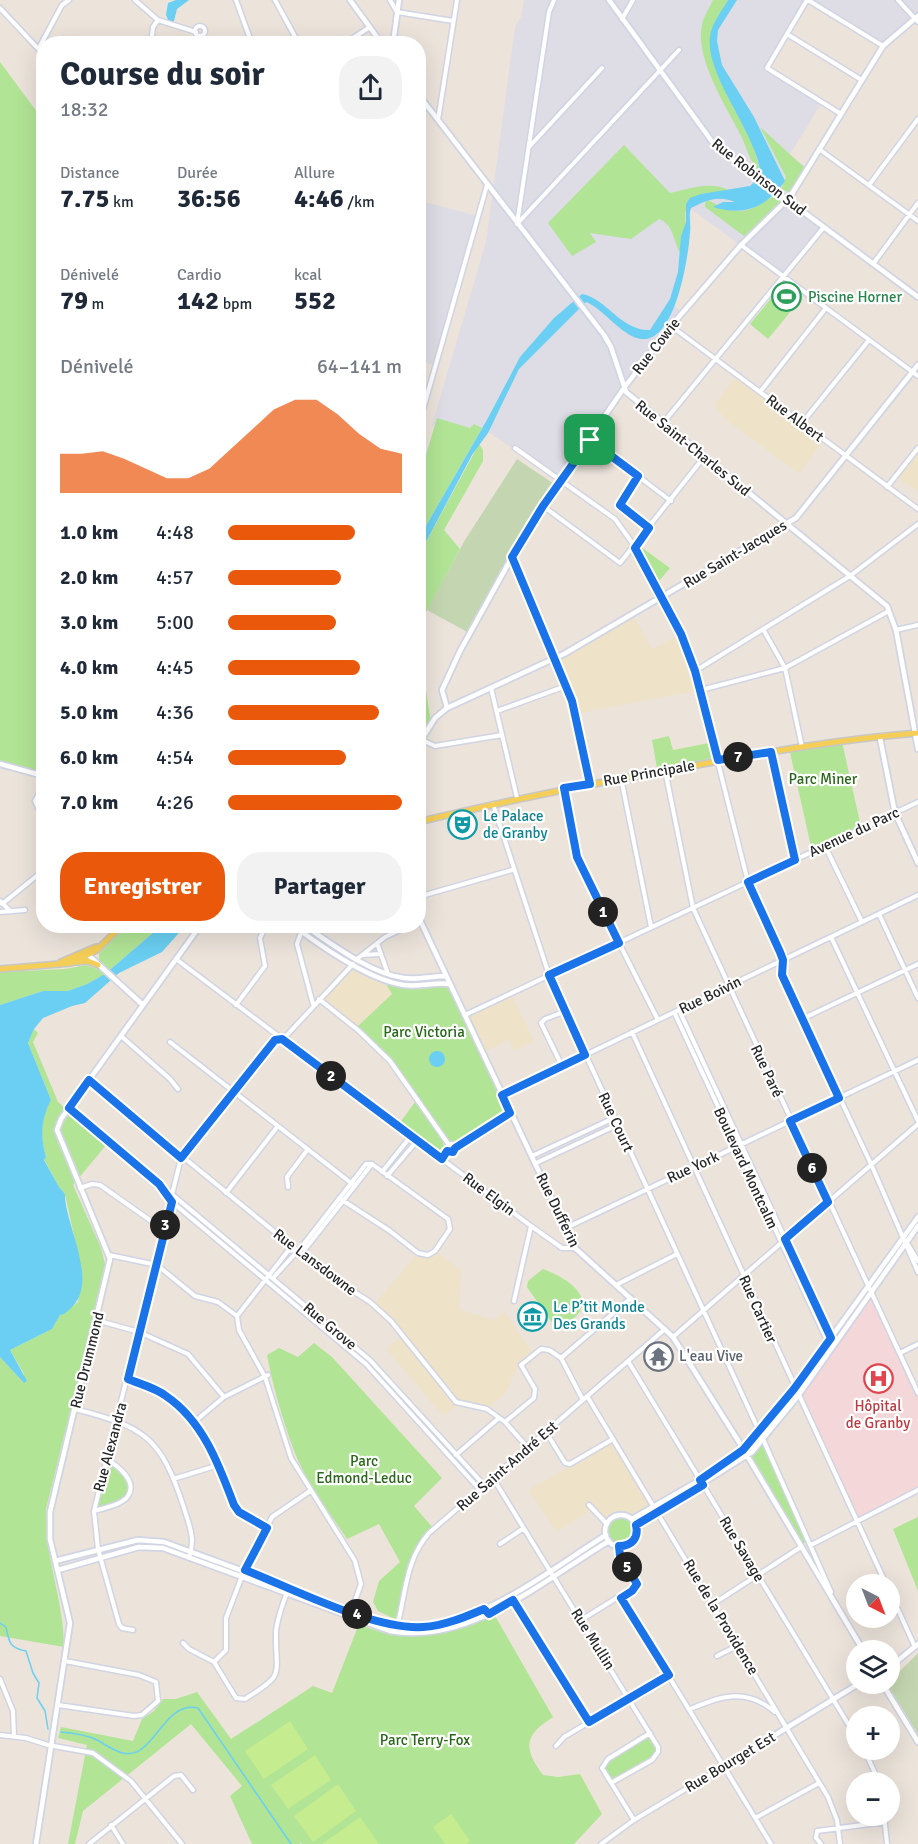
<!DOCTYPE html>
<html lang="fr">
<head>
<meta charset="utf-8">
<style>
  body { margin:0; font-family:Signika,sans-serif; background:#f2f2f3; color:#1f2937; height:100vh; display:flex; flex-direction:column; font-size:22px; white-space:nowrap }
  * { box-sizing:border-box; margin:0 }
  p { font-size:20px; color:#747a83 }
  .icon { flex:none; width:33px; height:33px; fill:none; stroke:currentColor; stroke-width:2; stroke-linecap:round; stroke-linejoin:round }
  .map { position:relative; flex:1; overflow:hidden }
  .sheet { position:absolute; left:36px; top:36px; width:390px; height:897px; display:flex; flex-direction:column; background:#fff; border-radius:24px; box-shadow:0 6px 24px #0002 }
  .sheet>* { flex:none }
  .needle { width:39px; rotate:138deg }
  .tools { position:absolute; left:846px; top:1574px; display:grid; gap:12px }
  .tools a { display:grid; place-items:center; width:54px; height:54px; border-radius:50%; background:#fff; box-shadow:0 6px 24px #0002; font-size:30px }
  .pin { position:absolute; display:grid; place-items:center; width:51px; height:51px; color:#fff; margin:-26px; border-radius:12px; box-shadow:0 3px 9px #0006 }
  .km { position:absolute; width:30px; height:30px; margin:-15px; border-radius:50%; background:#222; color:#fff; font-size:16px; line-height:30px; text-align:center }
  .round { display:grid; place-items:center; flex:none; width:63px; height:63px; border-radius:24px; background:#f2f2f3 }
  .headline { display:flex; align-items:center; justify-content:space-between; height:102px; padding:0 24px }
  h1 { font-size:33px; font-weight:700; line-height:45px }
  .stats { display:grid; grid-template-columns:repeat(3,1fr); gap:9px; height:102px; padding:6px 24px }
  .stats div { display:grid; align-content:center }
  .stats b { font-size:26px; font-weight:700 }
  .stats small { font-size:16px; font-weight:400 }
  .stats p { font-size:16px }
  .chart { height:168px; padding:12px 24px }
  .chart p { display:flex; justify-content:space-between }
  .chart svg { width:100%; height:108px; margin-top:6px; fill:#ea580c; opacity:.7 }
  .cta { display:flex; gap:12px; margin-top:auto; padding:12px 24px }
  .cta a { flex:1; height:69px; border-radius:24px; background:#ea580c; color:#fff; font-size:24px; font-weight:700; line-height:69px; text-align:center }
  .cta a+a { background:#f2f2f3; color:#1f2937 }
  ul { padding:0 24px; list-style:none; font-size:20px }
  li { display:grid; grid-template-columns:96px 72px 1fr; align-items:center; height:45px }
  li i { height:15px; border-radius:8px; background:#ea580c }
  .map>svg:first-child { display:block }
</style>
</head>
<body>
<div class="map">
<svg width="918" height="1844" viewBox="0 0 918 1844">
  <rect width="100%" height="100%" fill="#ece4db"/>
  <!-- industrial -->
  <path fill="#dedce4" d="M524 0H807L767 68 822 102 789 156 807 167 788 200 824 227 785 278 691 209V230L675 306 682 312 639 369 562 480 482 428 477 435 432 425 486 242 515 27 521 17Z
    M808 0H918V16L883 46Z
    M425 202 477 216 434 365 419 361 418 239Z"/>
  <!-- education -->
  <path fill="#eee2c9" d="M737 375 824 440 799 474 726 420 714 405Z
    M918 448V492L896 476Z
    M633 614 652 649 681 634 701 690 575 714 554 658Z
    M355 967 384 981 393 994 358 1026 321 999Z
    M511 993 534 1041 514 1051 509 1040 482 1053 465 1015Z
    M435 1251 461 1270 459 1309 494 1320 504 1312 533 1352 516 1370 506 1393 487 1409 460 1405 442 1415 386 1349 403 1335 391 1318 375 1303 418 1253 423 1255Z
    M612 1442 649 1505 633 1513 617 1512 604 1518 594 1508 557 1532 528 1490Z"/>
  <!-- medical -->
  <path fill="#f3d7d9" d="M872 1291 918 1394V1490L856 1521 798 1396Z"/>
  <!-- green -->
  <path fill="#b1e495" d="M713 0H728L712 29 727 94 752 142 761 174C750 163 748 151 742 138 727 107 692 56 703 21 705 14 710 7 713 0Z
    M0 62 43 120V776L0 764Z
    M760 127 805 168 789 192 781 189 786 177Z
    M624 145 670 193C689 189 712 180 730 191L701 194 685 212C687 226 681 240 681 254 673 242 674 224 659 219L631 239 590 233 596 242 572 256 548 223Z
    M775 195 784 200 744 236 705 207 706 199C737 216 746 215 775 195Z
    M773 296 791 311 768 339 750 324Z
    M437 418 470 428 474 424 482 428 419 538V478Z
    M479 444 483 450V461L444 530 460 549 422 620 419 643 431 723 419 745V555Z
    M641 547 670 568 659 581Z
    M669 736 673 750 709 743 713 758 657 768 652 740Z
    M842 742 861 827 812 851 789 748Z
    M126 926H161L105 974 87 984 68 991H43L0 1005V972L65 969 86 965 97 969 99 965V954Z
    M384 981 404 986 450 984 510 1113 463 1145 448 1142 391 1060 358 1026 392 994Z
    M34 1029 38 1033 33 1042 58 1102 107 1144 73 1185 101 1248 106 1268 46 1509C44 1556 64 1600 64 1647L0 1636V1357L24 1383V1374L10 1350 52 1329 60 1315 78 1302 82 1273 65 1194 59 1187 44 1159 46 1157C40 1135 40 1120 51 1100L28 1043Z
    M415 1102 442 1140 444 1146 438 1152 399 1124Z
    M543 1269C573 1280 605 1305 560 1327L553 1324 527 1287 528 1281Z
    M314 1343 332 1357 442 1478 414 1506 434 1529C407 1552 405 1587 399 1621L378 1611 373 1602 379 1581 400 1562 379 1524 347 1539C328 1510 305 1481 293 1448 282 1418 273 1386 267 1355L279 1348 298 1357Z
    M762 1441 809 1540 800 1545 746 1457Z
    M109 1463 125 1476 131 1493 125 1501 97 1510Z
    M605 1531a16 16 0 1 1 32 0a16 16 0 1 1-32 0Z
    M918 1517V1591L893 1529Z
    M494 1614 553 1717C525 1735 522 1747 543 1775L558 1777 580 1774 602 1814 574 1844H302L299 1840 301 1844H252L230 1796 242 1786 191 1724 83 1811 75 1844H68L87 1745 58 1738 61 1727 133 1741 142 1719 154 1711 163 1699H176L197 1692 231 1739 313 1686 332 1693 359 1624C408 1646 447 1636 494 1614Z
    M651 1734 659 1747 658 1755 612 1787 601 1764Z"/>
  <!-- cemetery -->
  <path fill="#c4d6b1" d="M517 459 557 486 469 633 427 610 465 540Z
    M918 1653V1734L887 1684Z"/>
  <!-- pitch -->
  <path fill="#c6ec90" d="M290 1721 308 1749 264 1779 245 1751Z
    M315 1755 331 1780 288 1809 271 1785Z
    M338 1784 356 1811 313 1842 294 1816Z
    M451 1814 470 1841 466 1844H445L433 1827Z
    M360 1817 379 1844H322Z"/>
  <!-- water -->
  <path fill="#6acff2" d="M176 0H189L177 9 174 21 169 22 166 15 168 3Z
    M728 0H737L718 30 717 41 722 65 754 117 785 181C767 207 744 217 713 207L723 202H735C718 195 706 200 691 208 688 216 691 223 690 231 689 254 676 341 643 339 624 339 604 309 586 302L519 369 488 433 472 455 419 555V538L488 418 520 357 554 318 582 294C606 298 621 331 650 330L670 299 678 272 681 236 686 222V204L690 198 701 194 750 186 761 176C757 132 705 77 710 37 711 24 722 11 728 0Z
    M161 926H185L162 952 119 973 85 1003 72 1006 43 1018 34 1029 28 1043 51 1100C41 1119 40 1136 46 1157L44 1160 59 1187 65 1194C64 1223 100 1282 71 1308 66 1312 66 1314 60 1315L52 1329 10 1350 27 1381 24 1383 0 1357V1005L43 991H68L87 984 105 974Z
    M429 1059a8 8 0 1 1 16 0a8 8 0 1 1-16 0Z"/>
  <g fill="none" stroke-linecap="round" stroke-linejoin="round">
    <!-- stream -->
    <path stroke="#6acff2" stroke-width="1.5" d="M0 1623 6 1627C9 1643 10 1648 26 1651L33 1673 39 1683 37 1698 45 1711 48 1729
      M61 1732C72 1733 87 1735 97 1740 110 1747 125 1760 140 1750 159 1738 170 1702 198 1708L291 1844"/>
    <defs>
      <path id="street" d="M135 0 158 20 196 32
        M236 0 252 44
        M275 0 299 44
        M390 0 397 12 453 21
        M807 0 767 68 841 114
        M808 0 883 46
        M898 0 918 22
        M0 8 44 55
        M622 19 633 0
        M195 31a5 5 0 1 1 10 0a5 5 0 1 1-10 0Z
        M787 34 860 79
        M151 44 153 27 158 20
        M344 44 370 27
        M39 48 62 5 69 0
        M438 120 457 0
        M529 147 602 68
        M819 149 918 221
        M869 185 918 119
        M517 224 679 50
        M517 224 549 12 554 0
        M741 245 918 376
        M873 264 918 203
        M671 326 918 509
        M760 392 826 308
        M663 423 824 227
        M802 423 869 340
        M418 427 487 185
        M590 440 671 501
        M515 448 615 519 633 544 663 597 695 671 748 882 780 952 782 975 871 1164 918 1272
        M638 476 620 505 649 528
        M887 487 918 448
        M543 506 620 563 704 457
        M512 558 572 701 590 784
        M763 629 785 668 802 747
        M896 630 918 625
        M695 671 850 576 918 524
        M491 688 517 798
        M701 690 785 668 889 611
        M497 711 566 686
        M422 740 435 746 502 735
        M771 752 795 860
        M665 770 693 908 918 1393
        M621 778 651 927
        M44 784 35 801 44 821
        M564 789 580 866 658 1020
        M493 804 549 975 759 1431
        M825 846 862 922
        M418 897 512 870
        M0 901 10 911
        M2 904 44 870
        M0 912 25 910
        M879 914 918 998
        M302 930 297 944 313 1004
        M831 937 918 1121
        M377 943 388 974
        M362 955 379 954
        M176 959 531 1226 562 1248H575
        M357 959 385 937 408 926
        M319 999 359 1031 390 1061 449 1145
        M236 1005 265 966 260 938 266 926
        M679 1010 831 1338
        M674 1012 825 1336 835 1343
        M465 1015 918 802
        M802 1019 918 964
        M632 1032 886 1584
        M121 1036 170 1079 178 1089
        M170 1042 355 1186
        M562 1066 541 1023 545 1019 566 1011
        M89 1080 326 1274 370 1302 391 1321 456 1402 487 1409 505 1422 528 1448
        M502 1095 918 895
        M69 1108 370 1360 485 1486
        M447 1148a4 4 0 1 1 8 0a4 4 0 1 1-8 0Z
        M455 1148 463 1145 510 1113
        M532 1156 614 1118
        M536 1163 617 1125
        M382 1172 411 1136
        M387 1176 417 1141
        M160 1185 172 1202 366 1364 480 1490
        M288 1187 287 1177 308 1149
        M80 1188 92 1184 100 1185 164 1230
        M226 1193 278 1126
        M339 1198 390 1231 418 1253 428 1255 435 1251 450 1229 448 1219 372 1164
        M566 1228 918 1060
        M907 1243 918 1261
        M109 1255 157 1265 195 1296 218 1302 237 1316 239 1330 265 1377 291 1458 355 1561 361 1584 351 1612
        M273 1278 303 1245 366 1164H372
        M616 1285 677 1254
        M514 1301 531 1226
        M237 1316 288 1251 306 1248 372 1164
        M96 1320 139 1332 188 1354 224 1397
        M673 1337 918 1124
        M900 1353 918 1344
        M628 1361 856 1737
        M128 1379C140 1384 156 1388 166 1396 203 1421 219 1465 234 1505L239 1512 267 1528
        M587 1396 828 1797 837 1820 840 1844
        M583 1400 561 1358 631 1298
        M75 1409C145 1427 161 1437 184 1508 189 1525 196 1539 189 1557
        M505 1422 534 1398 535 1389 521 1365 541 1349 549 1350 561 1358
        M193 1423 224 1397 268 1375
        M546 1432 565 1463 570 1464 613 1439
        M763 1439 831 1592
        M456 1455 499 1418
        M493 1478 658 1747V1752L652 1760 611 1783
        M173 1479 219 1465
        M589 1505 607 1524
        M94 1511C104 1508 122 1505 128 1496 138 1481 117 1465 106 1459
        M500 1544 524 1528
        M811 1545 918 1490
        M890 1592 915 1647
        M621 1598 771 1844
        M514 1601 589 1722
        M713 1604 801 1547
        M581 1620 636 1586 620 1556 619 1547
        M397 1627C406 1593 405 1561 429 1533L665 1329
        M133 1630 122 1628 119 1624 98 1549 94 1511 181 1158 275 1040 287 1035 353 964
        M183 1643 189 1649 214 1662 236 1698 245 1699C287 1673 275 1676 276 1632 277 1617 284 1601 289 1587
        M717 1656 737 1646
        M214 1662 226 1650V1618L242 1576 272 1517 310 1491
        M0 1679 13 1711 14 1736
        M58 1705 134 1716 142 1715 158 1701 156 1682 139 1675 65 1661
        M690 1709C722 1696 746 1687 775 1712
        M0 1735 26 1738 48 1745 93 1753 131 1781 182 1844
        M556 1746 564 1737 669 1675
        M864 1749 879 1782
        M884 1815 887 1844
        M757 1817 819 1783
        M634 1820 602 1768 608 1759 650 1733
        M111 1825 123 1844
        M89 1844 174 1776 181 1775 193 1790
        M601 1844 634 1820 724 1766
        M821 1844 816 1838 817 1831 885 1822"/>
      <path id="secondary" d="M350 0 382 44
        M609 0 716 147 918 297
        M393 44 399 0
        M418 94 604 335 611 347 626 392 887 606 896 630 918 749
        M447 708 442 690 460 651 518 546 543 506 624 388 671 326 741 245 790 197 883 46 918 16
        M880 738 895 813 918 863
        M418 745 435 718 447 708 564 654 796 518 918 365
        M0 764 44 776
        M418 916 575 1248 673 1337 739 1442 863 1650
        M294 926C322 947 369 980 404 985 419 987 435 982 450 984
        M305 926C332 944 371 974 404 978 417 980 433 976 446 976
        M86 953 143 1005
        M605 1531a16 16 0 1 1 32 0a16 16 0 1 1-32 0Z
        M632 1519 700 1480 743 1450 794 1389 918 1217
        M636 1525 752 1452 798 1396 918 1226
        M55 1561 138 1540 164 1542 363 1615C383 1622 404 1630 426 1627 488 1620 553 1568 606 1535
        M58 1570 139 1547 163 1548 390 1631C470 1645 544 1580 609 1541
        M890 1667 918 1644
        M882 1683 918 1742
        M724 1766 860 1683
        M36 1844 70 1623 50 1539V1512L110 1259 57 1130 61 1119 200 926"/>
      <path id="primary" d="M418 822C509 800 600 782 692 766 767 752 842 739 918 733
        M61 962 96 947
        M76 962 88 961 98 965
        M0 969 71 963 97 950 121 926"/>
    </defs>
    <!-- street casing -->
    <use href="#street" stroke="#d0d4e3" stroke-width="7"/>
    <!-- secondary casing -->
    <use href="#secondary" stroke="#d0d4e3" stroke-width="8"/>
    <!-- primary casing -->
    <use href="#primary" stroke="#c7c7c7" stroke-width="8"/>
    <!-- street -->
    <use href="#street" stroke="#fff" stroke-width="4"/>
    <!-- secondary -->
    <use href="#secondary" stroke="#fff" stroke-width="4.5"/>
    <!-- primary -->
    <use href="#primary" stroke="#f4ce57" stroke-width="5"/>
  </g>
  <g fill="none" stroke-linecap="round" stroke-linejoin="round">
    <defs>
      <path id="route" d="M590 440 638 476 620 505 649 528 635 548 681 634 695 671 718 760 771 752 795 860 748 882 780 952 783 960 782 975 839 1098 790 1121 828 1202 785 1239 831 1338 794 1389 743 1450 700 1480 703 1485 636 1525C639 1538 632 1546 619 1546L620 1556 637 1584 632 1591 621 1598 669 1675 589 1722 513 1600 489 1614 484 1609C465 1617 444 1626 423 1627 373 1630 294 1589 245 1570L267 1528 239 1512 234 1505C219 1465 203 1421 166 1396 156 1388 140 1384 128 1379L172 1202 159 1184 69 1108 89 1080 181 1158 275 1040 282 1039 442 1159 447 1151 453 1152 455 1148 510 1113 502 1095 585 1055 549 975 619 943 577 857 564 788 590 784 572 701 512 557 543 506Z"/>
    </defs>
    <!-- route casing -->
    <use href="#route" stroke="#fff" stroke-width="12"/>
    <!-- route -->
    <use href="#route" stroke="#1a73e8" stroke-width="8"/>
  </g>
  <!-- icons -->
  <defs>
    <symbol id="stadium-ring" viewBox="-11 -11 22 22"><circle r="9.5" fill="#fff" stroke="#2e9e5b" stroke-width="1.5"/><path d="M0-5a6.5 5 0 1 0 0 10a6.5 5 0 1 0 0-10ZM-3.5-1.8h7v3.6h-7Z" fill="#2e9e5b"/></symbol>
    <symbol id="theatre-ring" viewBox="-11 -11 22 22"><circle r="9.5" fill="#fff" stroke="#0f9aa8" stroke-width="1.5"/><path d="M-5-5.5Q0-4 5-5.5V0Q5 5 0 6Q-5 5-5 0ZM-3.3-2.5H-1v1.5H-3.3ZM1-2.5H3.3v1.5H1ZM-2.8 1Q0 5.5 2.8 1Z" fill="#0f9aa8"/></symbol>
    <symbol id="museum-ring" viewBox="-11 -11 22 22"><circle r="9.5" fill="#fff" stroke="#0f9aa8" stroke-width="1.5"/><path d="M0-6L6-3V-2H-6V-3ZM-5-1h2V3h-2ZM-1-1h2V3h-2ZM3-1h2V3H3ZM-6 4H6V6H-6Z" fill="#0f9aa8"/></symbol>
    <symbol id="temple-ring" viewBox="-11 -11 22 22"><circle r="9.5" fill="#fff" stroke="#6b7280" stroke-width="1.5"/><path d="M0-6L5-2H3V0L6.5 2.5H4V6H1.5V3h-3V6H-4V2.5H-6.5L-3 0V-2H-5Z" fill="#6b7280"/></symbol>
    <symbol id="hospital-ring" viewBox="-11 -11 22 22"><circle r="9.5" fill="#fff" stroke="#e0444e" stroke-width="1.5"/><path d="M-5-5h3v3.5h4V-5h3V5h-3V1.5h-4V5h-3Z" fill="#e0444e"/></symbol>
  </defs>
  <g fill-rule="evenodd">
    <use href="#stadium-ring" x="770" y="280" width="33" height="33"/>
    <use href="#theatre-ring" x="446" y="808" width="33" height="33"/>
    <use href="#museum-ring" x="516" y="1300" width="33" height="33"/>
    <use href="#temple-ring" x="642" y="1340" width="33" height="33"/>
    <use href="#hospital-ring" x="862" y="1362" width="33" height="33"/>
  </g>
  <g text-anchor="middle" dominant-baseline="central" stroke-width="4.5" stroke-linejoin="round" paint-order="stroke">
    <!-- street labels -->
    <g font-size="15" fill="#292929" stroke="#fff">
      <text transform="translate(759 177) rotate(38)">Rue Robinson Sud</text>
      <text transform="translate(656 346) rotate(-52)">Rue Cowie</text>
      <text transform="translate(795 418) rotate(37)">Rue Albert</text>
      <text transform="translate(693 448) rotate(39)">Rue Saint-Charles Sud</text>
      <text transform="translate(735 554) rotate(-31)">Rue Saint-Jacques</text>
      <text transform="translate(649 773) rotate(-10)">Rue Principale</text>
      <text transform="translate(854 832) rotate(-25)">Avenue du Parc</text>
      <text transform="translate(710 995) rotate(-26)">Rue Boivin</text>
      <text transform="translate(767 1071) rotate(65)">Rue Paré</text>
      <text transform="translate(616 1122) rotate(65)">Rue Court</text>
      <text transform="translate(693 1167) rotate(-25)">Rue York</text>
      <text transform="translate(746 1168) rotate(65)">Boulevard Montcalm</text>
      <text transform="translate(489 1194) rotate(37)">Rue Elgin</text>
      <text transform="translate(558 1210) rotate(64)">Rue Dufferin</text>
      <text transform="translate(315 1262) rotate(37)">Rue Lansdowne</text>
      <text transform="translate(758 1309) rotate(66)">Rue Cartier</text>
      <text transform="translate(330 1326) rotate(40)">Rue Grove</text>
      <text transform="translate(87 1360) rotate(-76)">Rue Drummond</text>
      <text transform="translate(110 1447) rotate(-75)">Rue Alexandra</text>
      <text transform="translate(507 1466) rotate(-41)">Rue Saint-André Est</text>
      <text transform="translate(742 1549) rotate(59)">Rue Savage</text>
      <text transform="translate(721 1617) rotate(59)">Rue de la Providence</text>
      <text transform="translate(593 1639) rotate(58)">Rue Mullin</text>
      <text transform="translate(730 1762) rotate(-31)">Rue Bourget Est</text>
    </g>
    <!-- leisure labels -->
    <g font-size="15" fill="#27864d" stroke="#fff" text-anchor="start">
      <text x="808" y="297">Piscine Horner</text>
    </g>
    <!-- park labels -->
    <g font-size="15" fill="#296818" stroke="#fff">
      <text x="823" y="779">Parc Miner</text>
      <text x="424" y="1032">Parc Victoria</text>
      <text x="364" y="1461">Parc<tspan x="364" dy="17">Edmond-Leduc</tspan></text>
      <text x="425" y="1740">Parc Terry-Fox</text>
    </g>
    <!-- culture labels -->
    <g font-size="15" fill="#0d838f" stroke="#fff" text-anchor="start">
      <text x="483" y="816">Le Palace<tspan x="483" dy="17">de Granby</tspan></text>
      <text x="553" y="1307">Le P’tit Monde<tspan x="553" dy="17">Des Grands</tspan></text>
    </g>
    <!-- worship labels -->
    <g font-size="15" fill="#5b616d" stroke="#fff" text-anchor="start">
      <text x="679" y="1356">L'eau Vive</text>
    </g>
    <!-- health labels -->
    <g font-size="15" fill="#be3a42" stroke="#fff">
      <text x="878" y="1406">Hôpital<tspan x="878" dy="17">de Granby</tspan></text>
    </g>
  </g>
</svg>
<div class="tools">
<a><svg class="needle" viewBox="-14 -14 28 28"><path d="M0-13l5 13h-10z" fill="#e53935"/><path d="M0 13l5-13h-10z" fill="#747a83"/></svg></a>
<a><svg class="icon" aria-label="layers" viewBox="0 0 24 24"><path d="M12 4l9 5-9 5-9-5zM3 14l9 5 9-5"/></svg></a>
<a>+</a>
<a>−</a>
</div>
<div class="pin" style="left:590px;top:440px;background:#1e9e55"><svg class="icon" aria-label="arrive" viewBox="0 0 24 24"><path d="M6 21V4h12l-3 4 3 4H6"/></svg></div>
<b class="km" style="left:603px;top:912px">1</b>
<b class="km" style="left:331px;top:1076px">2</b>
<b class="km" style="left:165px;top:1225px">3</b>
<b class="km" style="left:357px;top:1614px">4</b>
<b class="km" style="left:627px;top:1567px">5</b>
<b class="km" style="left:812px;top:1168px">6</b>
<b class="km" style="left:738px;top:757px">7</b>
<section class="sheet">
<div class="headline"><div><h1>Course du soir</h1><p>18:32</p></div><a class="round"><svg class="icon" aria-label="share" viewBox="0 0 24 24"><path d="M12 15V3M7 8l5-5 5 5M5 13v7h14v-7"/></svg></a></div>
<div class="stats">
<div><p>Distance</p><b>7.75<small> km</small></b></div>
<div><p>Durée</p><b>36:56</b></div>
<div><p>Allure</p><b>4:46<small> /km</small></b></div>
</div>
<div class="stats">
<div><p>Dénivelé</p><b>79<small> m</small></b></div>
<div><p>Cardio</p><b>142<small> bpm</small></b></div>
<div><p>kcal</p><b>552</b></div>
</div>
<div class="chart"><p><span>Dénivelé</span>64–141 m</p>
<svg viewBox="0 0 160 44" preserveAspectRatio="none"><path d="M0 44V28L10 28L20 27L30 30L40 34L50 38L60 38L70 34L80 26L90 18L100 10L110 6L120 6L130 12L140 20L150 26L160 28V44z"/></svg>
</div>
<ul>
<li><b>1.0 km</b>4:48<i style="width:73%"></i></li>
<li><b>2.0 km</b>4:57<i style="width:65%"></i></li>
<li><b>3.0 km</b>5:00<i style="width:62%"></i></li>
<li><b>4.0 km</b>4:45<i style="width:76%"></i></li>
<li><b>5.0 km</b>4:36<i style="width:87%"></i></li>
<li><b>6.0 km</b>4:54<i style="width:68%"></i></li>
<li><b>7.0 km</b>4:26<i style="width:100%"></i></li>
</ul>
<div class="cta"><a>Enregistrer</a><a>Partager</a></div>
</section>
</div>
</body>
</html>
